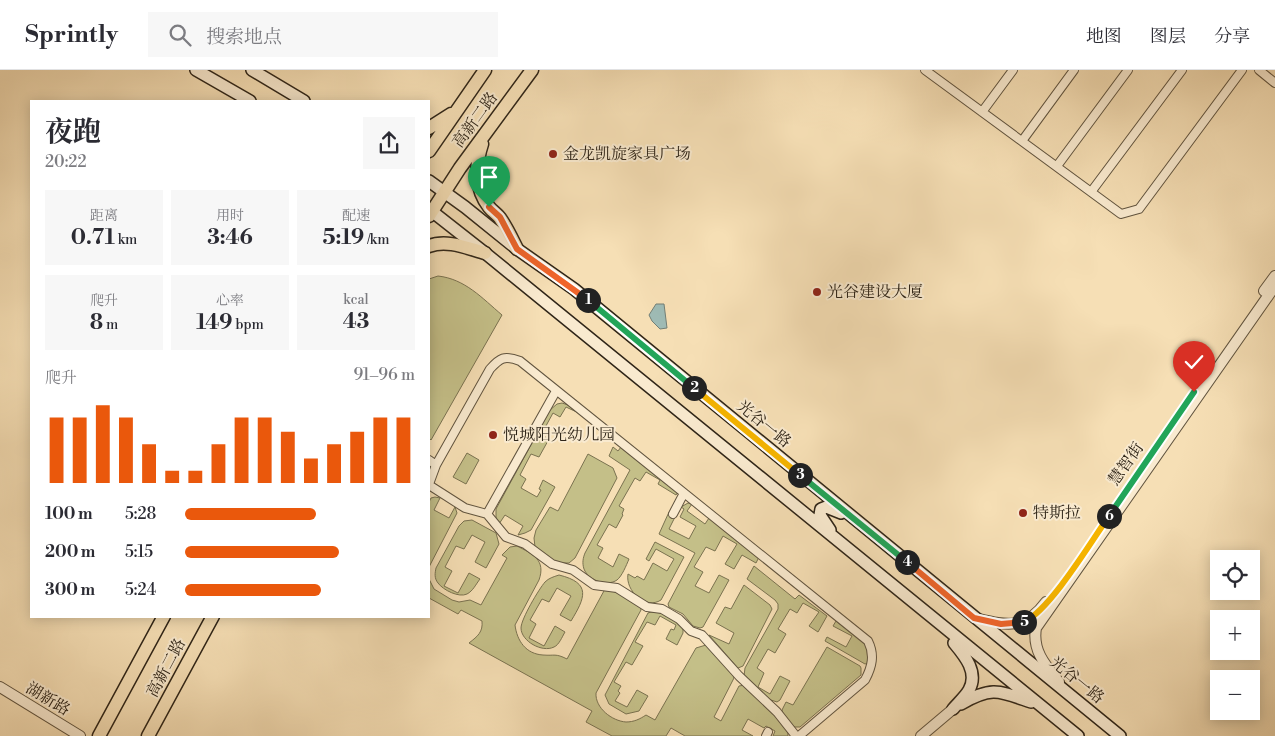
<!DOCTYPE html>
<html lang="zh">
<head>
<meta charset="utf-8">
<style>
  body { margin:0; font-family:"Libre Bodoni","Noto Serif SC",serif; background:#f7f7f7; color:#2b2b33; height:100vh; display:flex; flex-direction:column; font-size:19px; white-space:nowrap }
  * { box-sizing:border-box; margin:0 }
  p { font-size:16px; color:#7c7c81 }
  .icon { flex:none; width:28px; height:28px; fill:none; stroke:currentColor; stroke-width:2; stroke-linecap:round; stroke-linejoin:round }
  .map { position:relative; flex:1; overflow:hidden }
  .details { position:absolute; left:30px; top:30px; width:400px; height:518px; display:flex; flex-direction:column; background:#fff; border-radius:0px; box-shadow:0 2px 12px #0003 }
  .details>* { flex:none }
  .tools { position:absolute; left:1210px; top:480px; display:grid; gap:10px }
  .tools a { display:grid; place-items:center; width:50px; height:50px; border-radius:0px; background:#fff; box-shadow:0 2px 12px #0003; font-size:25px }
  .pin { position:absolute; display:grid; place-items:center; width:42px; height:42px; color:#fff; margin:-51px -21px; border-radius:50% 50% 50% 0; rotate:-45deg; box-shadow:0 0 5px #0007 }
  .pin .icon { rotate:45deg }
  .km { position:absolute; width:25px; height:25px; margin:-12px; border-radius:50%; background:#222; color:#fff; font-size:14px; line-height:25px; text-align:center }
  .round { display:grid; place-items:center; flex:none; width:52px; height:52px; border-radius:0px; background:#f7f7f7 }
  .summary { display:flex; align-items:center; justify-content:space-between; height:85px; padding:0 15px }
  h1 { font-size:28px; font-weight:700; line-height:38px }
  .figures { display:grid; grid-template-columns:repeat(3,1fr); gap:8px; height:85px; padding:5px 15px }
  .figures div { display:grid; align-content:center; border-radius:0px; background:#f7f7f7; text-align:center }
  .figures b { font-size:21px; font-weight:700 }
  .figures small { font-size:14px; font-weight:400 }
  .figures p { font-size:14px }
  .chart { height:140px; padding:10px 15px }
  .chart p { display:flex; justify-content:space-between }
  .chart svg { width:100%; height:90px; margin-top:5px; stroke:#ea580c; stroke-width:6 }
  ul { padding:0 15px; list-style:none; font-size:16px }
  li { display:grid; grid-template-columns:80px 60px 1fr; align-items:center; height:38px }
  li i { height:12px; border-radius:6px; background:#ea580c }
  header { display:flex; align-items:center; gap:30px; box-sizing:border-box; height:70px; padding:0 25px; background:#fff; border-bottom:1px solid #e1e1e2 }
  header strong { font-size:24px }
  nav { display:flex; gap:28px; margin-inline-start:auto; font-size:18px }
  .search { width:350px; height:45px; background:#f7f7f7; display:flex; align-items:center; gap:12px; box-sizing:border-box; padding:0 18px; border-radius:0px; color:#7c7c81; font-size:19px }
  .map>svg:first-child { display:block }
</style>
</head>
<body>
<header>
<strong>Sprintly</strong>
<div class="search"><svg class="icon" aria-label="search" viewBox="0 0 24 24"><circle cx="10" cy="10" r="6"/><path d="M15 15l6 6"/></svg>搜索地点</div>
<nav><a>地图</a><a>图层</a><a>分享</a></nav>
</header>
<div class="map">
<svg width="1275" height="666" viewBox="0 0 1275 666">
  <rect width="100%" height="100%" fill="#f6dfb5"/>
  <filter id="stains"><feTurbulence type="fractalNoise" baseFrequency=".004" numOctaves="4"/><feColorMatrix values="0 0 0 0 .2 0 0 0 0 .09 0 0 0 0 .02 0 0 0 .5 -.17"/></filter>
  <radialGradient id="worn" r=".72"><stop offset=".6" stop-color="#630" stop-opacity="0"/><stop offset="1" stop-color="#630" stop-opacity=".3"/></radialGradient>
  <!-- green -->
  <path fill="#c4bf88" stroke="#7a7250" d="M438 206C465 209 482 228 502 245L431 370 429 368V209Z
    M562 333 568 335 583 345 566 337 560 347 553 343 541 365 549 369 539 387 531 384 520 405 526 409 521 418 537 427 541 420 539 419 543 410 555 417 531 460 525 463 518 465 523 456 505 445 499 454 496 448V439L550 340 557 334Z
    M613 377 618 381 621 377 678 422 676 425 658 414 660 410 646 402 640 411 635 408 619 436 624 439 622 444 623 445 616 458 609 454 597 475 603 478 598 488 613 497 619 484 629 489C626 496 622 506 617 510 607 517 588 510 584 499 582 493 583 488 585 483L630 400 609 386Z
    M467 383 479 390 466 414 453 407Z
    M588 384 613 398 617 408 575 488 569 493H558L539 482 535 477 534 468 536 460 550 437 558 441Z
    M435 427 440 428 434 440 449 448 455 437 457 443 429 497V432L431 428Z
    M688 433 692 434 687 441 705 454 709 448 759 487 756 493 742 485 734 499 725 494 737 474 723 466 715 481 706 477 694 497 703 502 695 516 709 523 719 505 729 510 703 557 700 558 693 556 683 544 669 537 668 534 695 483 659 464 669 442 676 445 669 459 689 469 696 456 680 447 684 439 681 437Z
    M472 450 496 463 499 474 486 498 475 492 485 472 472 465 464 479 456 476 445 497 452 501 444 516 458 523 469 503 480 509C476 514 473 521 467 524 459 528 443 520 438 513 434 508 435 503 436 498L459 456 464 451Z
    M655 472 684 487 661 530C646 540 625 521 628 504L635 508 637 506 644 510 653 493 667 501 674 489 656 479 649 491 646 489Z
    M517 476C533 484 546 490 539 510L515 555C517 571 526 584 543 585 555 586 555 583 567 589L605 519C619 522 629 529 641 537V540L596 623C595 638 612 651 626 652 634 652 640 649 646 645L655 650 696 578 706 575 732 603 734 608 714 647 721 651 739 616 745 615C755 625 789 653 788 666H773L775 661 766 656 764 658 748 649 742 660 753 666H685L671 658 666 666H612L586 652 592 641 469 573C478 566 483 562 482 551L461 540 458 544 429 528V509L434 519 452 530 459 532 470 530 481 535 507 488 502 485 510 477Z
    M754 496 795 529 799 525 827 546 818 562 809 556 819 542 803 533 797 543 790 539 778 559 786 564 775 583 768 579 757 598 764 603 758 617 770 624 780 606 790 611 780 630 777 632 768 629 744 606 745 598 778 539V534L775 530 747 509Z
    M559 505C592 513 585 528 571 551L560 545 571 526 557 518 549 532 542 529 530 550 536 554 529 568 544 576 555 556 565 562C562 567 559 575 554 577 542 583 521 571 521 558 521 549 539 519 545 512 549 508 553 507 559 505Z
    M744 515 770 535 772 539 743 596 738 598 709 565 729 574 734 563 716 553 725 537 731 539Z
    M651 542C663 541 675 549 683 558V563L677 575 666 569 671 559 674 560 676 555 660 546 655 555 647 552 635 572 643 576 632 595 626 592 614 612 621 616 618 621 620 623 615 631 627 637 637 620 648 626 639 641 626 644 609 634 605 625 648 543Z
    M836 551 866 574 869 580V593L865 594 825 571 827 567 846 577 852 566 833 556Z
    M827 577 860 596 861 598V605L800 657H793L783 644 782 640 786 632 793 635Z"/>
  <!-- water -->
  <path fill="#9ebbb5" stroke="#727f76" d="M656 234H664L667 258 660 259 652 251 649 245Z"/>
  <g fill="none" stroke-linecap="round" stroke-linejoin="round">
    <defs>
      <path id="minor" d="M925 0 1121 144 1139 139 1242 0
        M1259 0 1275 13
        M982 42 1013 0
        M1022 71 1074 0
        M1057 96 1128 0
        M1091 122 1182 0
        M429 390 436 395 490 299C500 288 504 285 520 291L868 571C875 585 872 597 865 610L799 666
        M429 414 436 395
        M429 415 465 438 487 444 556 321
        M487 444 506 467 525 474 552 494 573 500 594 515 617 518 647 537 662 539 679 549 691 561 702 565 739 606 777 642 796 666
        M673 444 684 423
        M766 666 768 662"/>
      <path id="tertiary" d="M1264 221 1275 206
        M975 548C1005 555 1025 561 1046 532
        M1059 612C1046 596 1032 581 1036 558L1275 216
        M0 617 80 666
        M921 666 953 639"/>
      <path id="secondary" d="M196 0 250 31
        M252 0 304 31
        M429 111 465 137 517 179 574 219 1120 666
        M429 139 485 183 1078 666
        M830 460 820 445 821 439 826 437 841 443
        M961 634C992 616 999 621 1031 632
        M953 639C958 633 965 627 969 620 979 602 964 585 954 573"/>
      <path id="primary" d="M429 58 451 44
        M482 74C475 95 475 119 489 137 492 141 497 144 500 148 507 158 512 169 517 179
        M429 81 485 0
        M429 146 460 98 532 0
        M429 176C447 169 467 178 485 183
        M99 666 164 546
        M148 666 213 546"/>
    </defs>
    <!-- minor casing -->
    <use href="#minor" stroke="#61543f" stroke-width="10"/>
    <!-- tertiary casing -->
    <use href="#tertiary" stroke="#61543f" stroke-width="12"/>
    <!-- secondary casing -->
    <use href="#secondary" stroke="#2f2518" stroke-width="14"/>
    <!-- primary casing -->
    <use href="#primary" stroke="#2f2518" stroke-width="15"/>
    <!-- minor -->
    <use href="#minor" stroke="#f9eacf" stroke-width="8"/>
    <!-- tertiary -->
    <use href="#tertiary" stroke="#f9eacf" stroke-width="10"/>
    <!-- secondary -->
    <use href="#secondary" stroke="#f9eacf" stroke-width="11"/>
    <!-- primary -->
    <use href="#primary" stroke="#f6dfb5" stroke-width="12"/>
  </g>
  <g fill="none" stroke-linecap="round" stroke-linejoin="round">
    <defs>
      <path id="split-1" d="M489 137 500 147 517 179 588 230"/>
      <path id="split-2" d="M588 230 694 318"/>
      <path id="split-3" d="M694 318 800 405"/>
      <path id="split-4" d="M800 405 907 492"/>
      <path id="split-5" d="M907 492 974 548 1001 554 1024 552"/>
      <path id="split-6" d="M1024 552C1050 540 1091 472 1109 446"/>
      <path id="split-7" d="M1109 446 1194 322"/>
    </defs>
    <!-- split-1 casing -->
    <use href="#split-1" stroke="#fff" stroke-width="10"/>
    <!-- split-2 casing -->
    <use href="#split-2" stroke="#fff" stroke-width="10"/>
    <!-- split-3 casing -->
    <use href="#split-3" stroke="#fff" stroke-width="10"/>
    <!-- split-4 casing -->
    <use href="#split-4" stroke="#fff" stroke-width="10"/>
    <!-- split-5 casing -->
    <use href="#split-5" stroke="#fff" stroke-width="10"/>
    <!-- split-6 casing -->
    <use href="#split-6" stroke="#fff" stroke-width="10"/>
    <!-- split-7 casing -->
    <use href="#split-7" stroke="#fff" stroke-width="10"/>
    <!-- split-1 -->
    <use href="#split-1" stroke="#f0652b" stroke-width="6"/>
    <!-- split-2 -->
    <use href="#split-2" stroke="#22a559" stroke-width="6"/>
    <!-- split-3 -->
    <use href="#split-3" stroke="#f5b400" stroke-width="6"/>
    <!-- split-4 -->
    <use href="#split-4" stroke="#22a559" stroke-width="6"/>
    <!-- split-5 -->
    <use href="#split-5" stroke="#f0652b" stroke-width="6"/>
    <!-- split-6 -->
    <use href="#split-6" stroke="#f5b400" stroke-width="6"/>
    <!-- split-7 -->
    <use href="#split-7" stroke="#22a559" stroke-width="6"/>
  </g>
  <!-- markers -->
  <g fill="#8f2418" stroke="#f9eacf" stroke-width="2">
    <circle cx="553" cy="84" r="5"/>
    <circle cx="817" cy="222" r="5"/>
    <circle cx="493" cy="365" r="5"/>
    <circle cx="1023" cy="443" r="5"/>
  </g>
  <g text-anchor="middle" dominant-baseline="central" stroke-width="4" stroke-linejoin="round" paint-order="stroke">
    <!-- street labels -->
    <g font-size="16" fill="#2f2518" stroke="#f9eacf">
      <text transform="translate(475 50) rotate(-54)">高新二路</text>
      <text transform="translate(764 354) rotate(39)">光谷一路</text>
      <text transform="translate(1126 394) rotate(-55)">慧智街</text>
      <text transform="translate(166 598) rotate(-62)">高新二路</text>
      <text transform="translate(1077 610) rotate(39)">光谷一路</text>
      <text transform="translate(48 629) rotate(31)">湖新路</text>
    </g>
    <!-- poi labels -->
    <g font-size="16" fill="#2f2518" stroke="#f9eacf" text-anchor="start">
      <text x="563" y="84">金龙凯旋家具广场</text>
      <text x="827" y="222">光谷建设大厦</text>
      <text x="503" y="365">悦城阳光幼儿园</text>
      <text x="1033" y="443">特斯拉</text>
    </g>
  </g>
  <rect width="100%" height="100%" filter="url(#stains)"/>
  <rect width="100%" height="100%" fill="url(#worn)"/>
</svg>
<div class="tools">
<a><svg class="icon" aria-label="locate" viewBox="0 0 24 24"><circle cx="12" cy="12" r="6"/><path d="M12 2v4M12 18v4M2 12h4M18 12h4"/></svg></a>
<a>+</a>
<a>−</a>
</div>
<div class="pin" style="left:489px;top:137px;background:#1e9e55"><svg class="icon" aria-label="arrive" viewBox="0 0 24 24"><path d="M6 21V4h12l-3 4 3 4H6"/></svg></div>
<div class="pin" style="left:1194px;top:322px;background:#d93025"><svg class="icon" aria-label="check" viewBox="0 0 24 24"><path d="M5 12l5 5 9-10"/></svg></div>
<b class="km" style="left:588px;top:230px">1</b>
<b class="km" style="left:694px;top:318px">2</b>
<b class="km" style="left:800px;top:405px">3</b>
<b class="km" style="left:907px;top:492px">4</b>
<b class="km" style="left:1024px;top:552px">5</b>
<b class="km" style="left:1109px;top:446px">6</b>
<section class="details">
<div class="summary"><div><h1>夜跑</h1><p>20:22</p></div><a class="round"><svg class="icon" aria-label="share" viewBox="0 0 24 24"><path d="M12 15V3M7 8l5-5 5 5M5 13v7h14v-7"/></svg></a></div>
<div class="figures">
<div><p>距离</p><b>0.71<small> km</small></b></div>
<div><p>用时</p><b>3:46</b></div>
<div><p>配速</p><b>5:19<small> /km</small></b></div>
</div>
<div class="figures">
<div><p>爬升</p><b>8<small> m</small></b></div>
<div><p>心率</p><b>149<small> bpm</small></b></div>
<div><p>kcal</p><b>43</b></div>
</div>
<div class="chart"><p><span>爬升</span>91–96 m</p>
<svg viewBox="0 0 160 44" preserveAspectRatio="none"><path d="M5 44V12M15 44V12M25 44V6M35 44V12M45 44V25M55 44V38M65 44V38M75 44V25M85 44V12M95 44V12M105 44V19M115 44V32M125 44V25M135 44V19M145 44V12M155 44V12"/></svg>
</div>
<ul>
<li><b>100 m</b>5:28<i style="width:57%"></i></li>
<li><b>200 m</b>5:15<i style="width:67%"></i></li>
<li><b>300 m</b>5:24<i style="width:59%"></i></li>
</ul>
</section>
</div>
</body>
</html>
